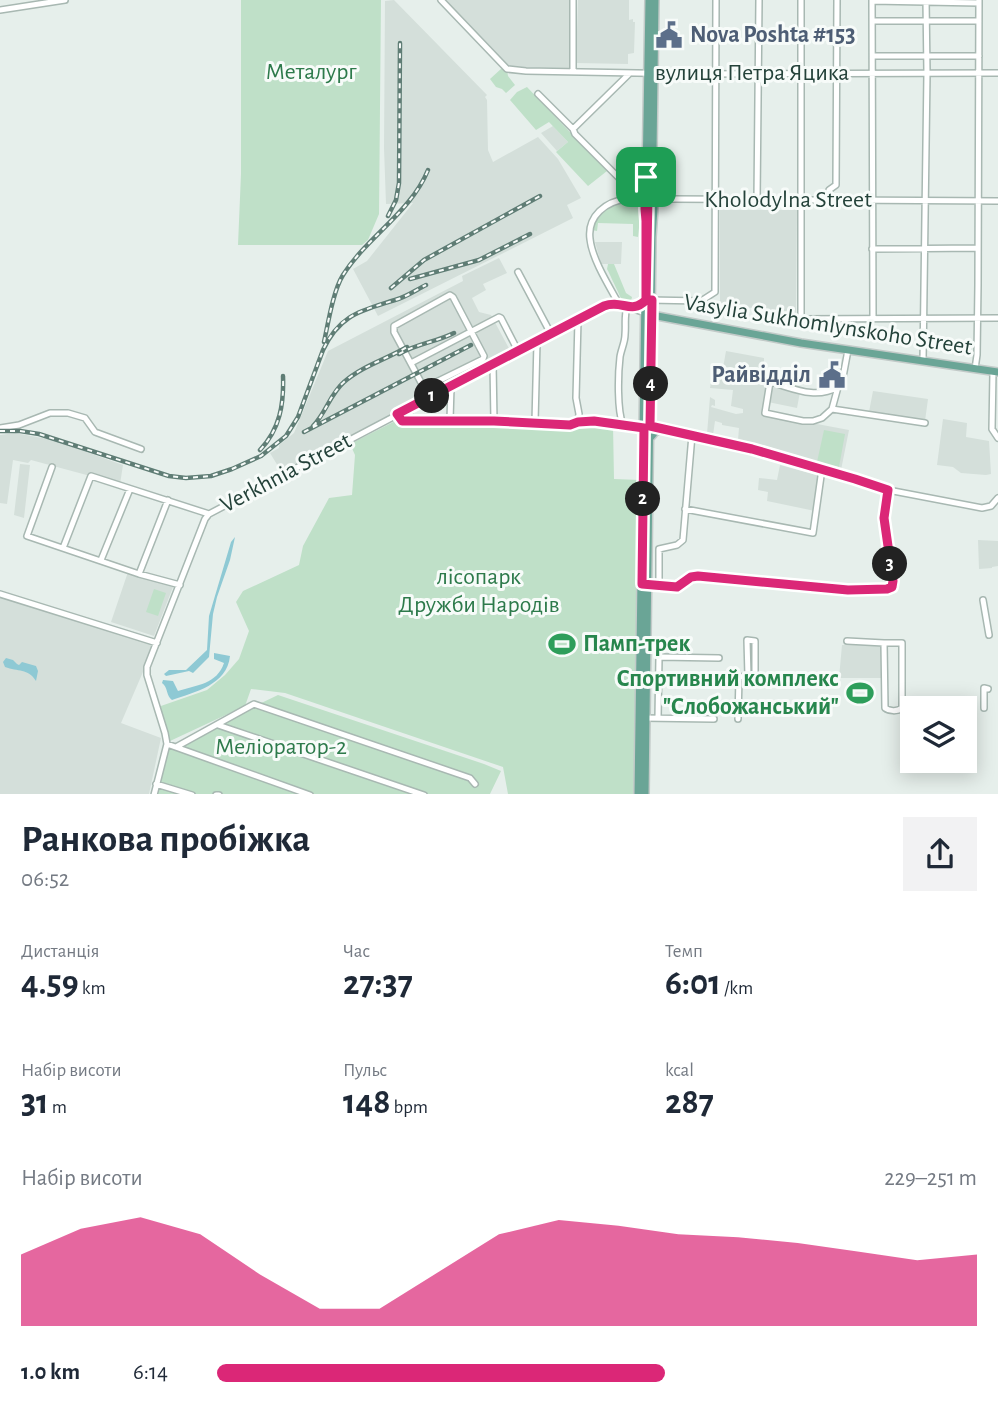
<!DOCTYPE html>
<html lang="uk">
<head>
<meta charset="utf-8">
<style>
  body { margin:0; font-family:"Alegreya Sans",sans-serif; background:#f2f2f3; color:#1f2937; height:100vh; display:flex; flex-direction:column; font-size:26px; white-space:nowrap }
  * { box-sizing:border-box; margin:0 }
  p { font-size:23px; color:#747a83 }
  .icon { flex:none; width:38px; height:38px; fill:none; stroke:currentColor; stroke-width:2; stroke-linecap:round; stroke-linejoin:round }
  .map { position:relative; height:794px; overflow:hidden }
  .side { display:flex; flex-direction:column; background:#fff; flex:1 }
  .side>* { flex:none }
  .tools { position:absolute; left:900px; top:696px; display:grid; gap:14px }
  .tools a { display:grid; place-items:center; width:77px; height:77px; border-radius:0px; background:#fff; box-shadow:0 4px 18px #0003; font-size:35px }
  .pin { position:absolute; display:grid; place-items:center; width:60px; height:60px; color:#fff; margin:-30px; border-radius:14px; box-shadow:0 4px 10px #0006 }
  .km { position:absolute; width:35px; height:35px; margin:-18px; border-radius:50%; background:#222; color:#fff; font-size:19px; line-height:35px; text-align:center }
  .round { display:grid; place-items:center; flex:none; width:74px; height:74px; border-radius:0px; background:#f2f2f3 }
  .summary { display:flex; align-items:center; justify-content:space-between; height:119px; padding:0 21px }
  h1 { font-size:38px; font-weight:700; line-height:52px }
  .metrics { display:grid; grid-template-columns:repeat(3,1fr); gap:10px; height:119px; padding:7px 21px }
  .metrics div { display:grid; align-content:center }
  .metrics b { font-size:35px; font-weight:700 }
  .metrics small { font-size:19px; font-weight:400 }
  .metrics p { font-size:19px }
  .chart { height:196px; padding:14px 21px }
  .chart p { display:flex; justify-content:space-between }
  .chart svg { width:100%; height:126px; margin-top:7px; fill:#db2777; opacity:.7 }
  ul { padding:0 21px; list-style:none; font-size:23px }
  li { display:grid; grid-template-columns:112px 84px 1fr; align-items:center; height:52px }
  li i { height:18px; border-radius:9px; background:#db2777 }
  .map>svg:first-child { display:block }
</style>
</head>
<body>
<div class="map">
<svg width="998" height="795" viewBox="0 0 998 795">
  <rect width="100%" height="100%" fill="#e6efeb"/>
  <!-- built -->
  <path fill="#d4dfda" d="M394 0 487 95 485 97 487 100 488 150 493 162 538 137 558 159 581 198 567 205 573 218 378 316 353 269 367 261 413 203 386 204 384 148 385 1Z
    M443 0H570V68L508 67Z
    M578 0H629V20L633 19V22H635L634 53 628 54V64L576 63Z
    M553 126 568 142 557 151 541 133Z
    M720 210H797L796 315H772L771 313 753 311 752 308 720 303Z
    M595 242H622L621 264H601Z
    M499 258 507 273 483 284 486 290 472 298 479 312 491 315 511 352 284 471H281L270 453 279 448V445L294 433 328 351 463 281 462 276Z
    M726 351 764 358V369L768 371 765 389 767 390 762 415H769L849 430 841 470 763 445 738 440 739 428 722 425V423L715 421 713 435 707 434 710 397 715 400V406L712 405 711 407 736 414 743 413V409L731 406 733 390 710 388 713 370 720 371 723 368Z
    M772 385 800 392 797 408 768 402Z
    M873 391 928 399 925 421 869 412Z
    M943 419 967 423 966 437 989 441 991 474 986 475 961 473 953 467 937 465Z
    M15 433 53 440 123 465 120 484 31 460 28 463 13 460 7 504 0 503V435Z
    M20 464 30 465 24 518 14 515Z
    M780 465 820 476 815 511 767 501 768 492 758 490 759 478 777 480Z
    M978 540 998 541V566L992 567V568L979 569Z
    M128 572 173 587 154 636 111 622Z
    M0 595 155 644 121 723 161 738 149 794 0 795Z
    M883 644V678H839L842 645Z"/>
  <!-- green -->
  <path fill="#bfe0c8" d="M241 0H381L379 214 368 240 362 245H238L241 174Z
    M502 68 507 70 508 76 515 85 506 93 502 89 496 87 490 79Z
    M527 87 607 171 588 186 556 152 568 142 549 122 536 130 510 100 517 92Z
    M627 201H641V228H639L638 237 633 236V224L598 223 597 231 592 230C597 212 609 206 627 201Z
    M608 264H614L626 293 632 297 630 305C628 304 625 304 624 303 622 302 610 274 607 269Z
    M413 412 418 423 613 425 614 479 640 480 637 794H508L503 767 285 693 251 689 245 706 170 741 158 707 207 690 225 675 239 659 249 631 236 602 243 591 299 565 303 546 329 498 352 495 355 455 350 444Z
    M824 430 845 434 839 467 817 462Z
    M154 589 166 593 158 616 146 612Z
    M278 695 484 764 501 771 490 794 157 795 166 748 176 750 253 707Z"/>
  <!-- water -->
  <path fill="#8ec9d4" d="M235 537 230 560 217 597 213 614 209 657 193 673 189 671 166 676 164 674 169 670H186L207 650 209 616 231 542Z
    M214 653 230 656C227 685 195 692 172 700 166 696 168 687 162 683L163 680 173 681 178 691C197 685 217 684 224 663L214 659Z
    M6 658 13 660 17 664 19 665 22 662 36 666 38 671 36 681C28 668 18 672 5 667L3 662Z"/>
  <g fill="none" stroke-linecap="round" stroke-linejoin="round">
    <defs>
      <path id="minor" d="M441 0 507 69 526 71 692 74 998 73
        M801 0V319L998 318
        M872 0 873 318
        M872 1 979 3
        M0 10 65 0
        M873 21H979
        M873 56H979
        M573 71V0
        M538 94 573 129 575 134 622 181
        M573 129 629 74
        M673 199 998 201
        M757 200 759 0
        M829 201V190L836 185 837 0
        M872 249 978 248
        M518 272 551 334
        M450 295 453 297 484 356 483 359 424 388 394 332V326Z
        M649 300 701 301 715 292 716 0
        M619 304C609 286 592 259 590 239 587 216 606 201 627 199
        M923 361 927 73 926 0
        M411 363 499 317 501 318 518 351
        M493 364 494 421
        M975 369 977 355 978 285 979 0
        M993 372 992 429 998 438
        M838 387C815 400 793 388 770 382L765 413 803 421H813L822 418 832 409 838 387 843 377 848 350
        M832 409 925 423
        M397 414 402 421H494L570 425 578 422 594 421 644 428
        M450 420 451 387
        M535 422 537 342
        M578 422 579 414 576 398 578 320
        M623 425C617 410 618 374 620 357 621 350 625 342 625 335 626 324 624 317 627 307
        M648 426 754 449 888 490 982 508 991 506 998 498
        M0 428 19 425 50 413H68L85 418 95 432 141 449
        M52 467 27 536 139 574 180 585
        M685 509 813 533
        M813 533 822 469
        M63 548 91 476 209 514 604 306 616 303 648 314
        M101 560 130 489
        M139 574 168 500
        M645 584 677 587 691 577 698 576 848 590 887 589 892 587 893 581 884 518 888 490
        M659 586V549L677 545 683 540 692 435
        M0 594 157 643
        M983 600 989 635
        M847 641 884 643 885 708C889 711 897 712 902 708V643H884
        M984 708V688L988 689
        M643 718 714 719
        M658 718 659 657 719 658
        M738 719 739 677 748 676 747 640 755 641V675L748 676
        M218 725 424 795
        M167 744 310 795
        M176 747 254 704 470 778 475 784
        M156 784 192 795
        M154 795 167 744 165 733 147 675V667L205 519 209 514
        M216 795H219"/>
      <path id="major" d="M646 179 649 0
        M630 308 638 306 646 300
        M652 315 801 343 998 372
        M650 438 655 432 661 429
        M638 795 646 221 648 196 646 177
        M645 795 652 237 654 209 653 151 655 0"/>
    </defs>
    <!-- minor casing -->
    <use href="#minor" stroke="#a8b8b2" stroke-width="8"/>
    <!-- major casing -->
    <use href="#major" stroke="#c2cac8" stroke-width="10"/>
    <!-- minor -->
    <use href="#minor" stroke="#fff" stroke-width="5"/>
    <!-- major -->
    <use href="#major" stroke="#6aa596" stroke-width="7"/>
    <defs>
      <path id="rail" d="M388 216 396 200 399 183 400 43
        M410 279 479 260 530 234
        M391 288 424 260 540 196
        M324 342C328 324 333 291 343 275 367 237 411 212 428 170
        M399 354C416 344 436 342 454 333
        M313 426C326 413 330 394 344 382 362 366 387 359 407 347
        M0 431H20L39 434 169 476 186 478 211 476 232 469 261 456 286 436 298 417 323 350C340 314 361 311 395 300 406 297 416 290 426 285
        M304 432 471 345
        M260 450C280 429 284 404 283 376"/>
    </defs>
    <!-- rail casing -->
    <use href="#rail" stroke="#5f7d75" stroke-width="4.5"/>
    <!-- rail -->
    <use href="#rail" stroke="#f7fbf9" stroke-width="2" stroke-dasharray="5" stroke-linecap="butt"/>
    <defs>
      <path id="minor-bridge" d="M627 199H673"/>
    </defs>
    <!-- minor-bridge casing -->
    <use href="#minor-bridge" stroke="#a8b8b2" stroke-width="8" stroke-linecap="butt"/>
    <!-- minor-bridge -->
    <use href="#minor-bridge" stroke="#fff" stroke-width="5"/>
  </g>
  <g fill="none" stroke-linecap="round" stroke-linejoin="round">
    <defs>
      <path id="route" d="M646 177 645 209 646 221V300C631 315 622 299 604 306L397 414 402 421H494L570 425 578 422 594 421 644 428 642 584 677 587 691 577 698 576 848 590 887 589 892 587 893 581 884 518 888 490 855 479 752 449 650 426 652 300H646L648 196 646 177"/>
    </defs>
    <!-- route casing -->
    <use href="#route" stroke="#fff" stroke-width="14"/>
    <!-- route -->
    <use href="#route" stroke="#db2777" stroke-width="9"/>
  </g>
  <!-- icons -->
  <defs>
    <symbol id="civic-bare" viewBox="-9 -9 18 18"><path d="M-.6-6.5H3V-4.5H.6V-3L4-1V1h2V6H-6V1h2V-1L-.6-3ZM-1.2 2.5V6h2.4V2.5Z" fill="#5c6f8a" stroke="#f7fbf9" stroke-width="2.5" paint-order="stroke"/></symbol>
    <symbol id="stadium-bare" viewBox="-9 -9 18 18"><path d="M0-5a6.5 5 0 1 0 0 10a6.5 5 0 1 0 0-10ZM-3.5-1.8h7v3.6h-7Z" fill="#2e9e5b" stroke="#f7fbf9" stroke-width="2.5" paint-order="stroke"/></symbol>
  </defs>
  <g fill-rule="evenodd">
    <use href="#civic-bare" x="650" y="16" width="38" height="38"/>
    <use href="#civic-bare" x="813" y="356" width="38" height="38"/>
    <use href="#stadium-bare" x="543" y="625" width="38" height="38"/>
    <use href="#stadium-bare" x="841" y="674" width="38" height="38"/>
  </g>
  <g text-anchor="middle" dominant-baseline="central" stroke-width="6" stroke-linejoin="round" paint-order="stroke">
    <!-- service labels -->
    <g font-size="24" font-weight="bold" fill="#4e5e75" stroke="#f7fbf9" text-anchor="start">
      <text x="690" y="35">Nova Poshta #153</text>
      <text x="811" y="375" text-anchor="end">Райвідділ</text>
    </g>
    <!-- park labels -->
    <g font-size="24" fill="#2d7a4b" stroke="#f7fbf9">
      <text x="311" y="72">Металург</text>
      <text x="479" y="577">лісопарк<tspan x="479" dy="28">Дружби Народів</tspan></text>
      <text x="281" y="747">Меліоратор-2</text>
    </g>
    <!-- street labels -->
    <g font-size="24" fill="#24423a" stroke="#f7fbf9">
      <text x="752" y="73">вулиця Петра Яцика</text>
      <text x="788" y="200">Kholodylna Street</text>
      <text transform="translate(828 325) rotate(9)">Vasylia Sukhomlynskoho Street</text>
      <text transform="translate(286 473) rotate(-28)">Verkhnia Street</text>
    </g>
    <!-- leisure labels -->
    <g font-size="24" font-weight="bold" fill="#27864d" stroke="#f7fbf9" text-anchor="start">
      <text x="583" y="644">Памп-трек</text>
      <text x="839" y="679" text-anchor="end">Спортивний комплекс<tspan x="839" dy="28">"Слобожанський"</tspan></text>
    </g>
  </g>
</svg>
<div class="tools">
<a><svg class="icon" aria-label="layers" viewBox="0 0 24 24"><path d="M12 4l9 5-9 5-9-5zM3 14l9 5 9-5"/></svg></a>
</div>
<div class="pin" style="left:646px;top:177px;background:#1e9e55"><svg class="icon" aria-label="arrive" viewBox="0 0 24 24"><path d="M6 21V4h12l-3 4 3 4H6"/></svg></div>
<b class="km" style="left:432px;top:396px">1</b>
<b class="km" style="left:643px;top:499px">2</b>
<b class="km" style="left:890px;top:564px">3</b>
<b class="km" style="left:651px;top:384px">4</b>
</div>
<section class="side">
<div class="summary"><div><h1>Ранкова пробіжка</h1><p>06:52</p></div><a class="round"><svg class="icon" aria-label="share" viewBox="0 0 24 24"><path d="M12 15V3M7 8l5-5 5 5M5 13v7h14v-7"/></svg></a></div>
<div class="metrics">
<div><p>Дистанція</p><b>4.59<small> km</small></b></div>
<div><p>Час</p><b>27:37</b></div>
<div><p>Темп</p><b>6:01<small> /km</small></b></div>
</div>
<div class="metrics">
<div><p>Набір висоти</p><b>31<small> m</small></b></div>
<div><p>Пульс</p><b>148<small> bpm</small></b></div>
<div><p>kcal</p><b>287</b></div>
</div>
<div class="chart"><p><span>Набір висоти</span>229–251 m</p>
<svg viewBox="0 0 160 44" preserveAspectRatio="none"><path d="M0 44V19L10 10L20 6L30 12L40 26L50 38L60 38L70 25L80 12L90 7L100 9L110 12L120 13L130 15L140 18L150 21L160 19V44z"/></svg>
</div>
<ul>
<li><b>1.0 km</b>6:14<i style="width:59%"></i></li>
</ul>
</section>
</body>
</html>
